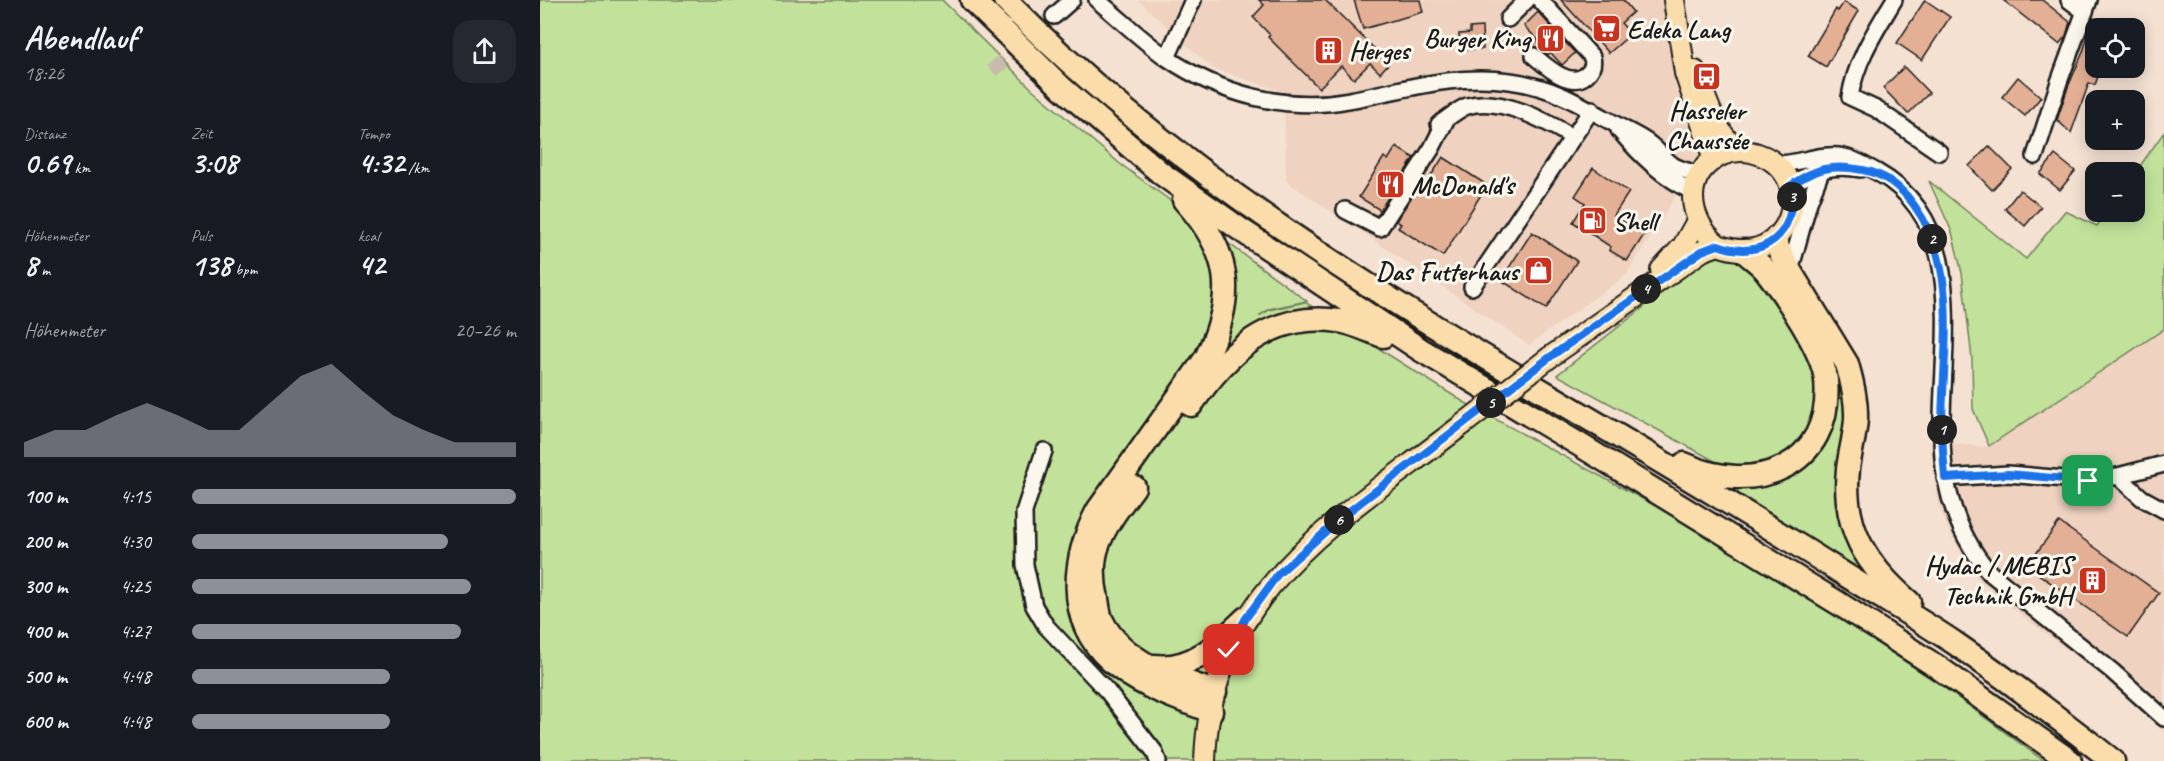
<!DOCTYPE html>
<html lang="de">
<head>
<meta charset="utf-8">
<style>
  body { margin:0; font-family:Caveat,sans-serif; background:#242831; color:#f1f3f6; height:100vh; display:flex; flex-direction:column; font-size:22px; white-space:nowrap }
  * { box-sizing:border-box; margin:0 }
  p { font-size:20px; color:#9ea1a6 }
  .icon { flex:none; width:33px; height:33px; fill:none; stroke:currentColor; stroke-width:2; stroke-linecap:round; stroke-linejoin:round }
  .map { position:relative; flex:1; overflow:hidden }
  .side { display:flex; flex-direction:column; background:#171b24; width:540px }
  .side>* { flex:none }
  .controls { position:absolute; left:1545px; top:18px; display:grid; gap:12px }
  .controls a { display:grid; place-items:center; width:60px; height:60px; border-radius:12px; background:#171b24; box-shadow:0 3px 15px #0003; font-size:30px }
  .pin { position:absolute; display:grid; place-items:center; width:51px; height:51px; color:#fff; margin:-26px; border-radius:12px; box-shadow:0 3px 9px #0006 }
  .km { position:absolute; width:30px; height:30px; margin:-15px; border-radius:50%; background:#222; color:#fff; font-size:16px; line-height:30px; text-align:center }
  .round { display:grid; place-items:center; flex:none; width:63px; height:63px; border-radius:18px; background:#242831 }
  .overview { display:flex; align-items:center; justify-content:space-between; height:102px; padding:0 24px }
  h1 { font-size:33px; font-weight:700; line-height:45px }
  .stats { display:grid; grid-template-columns:repeat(3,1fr); gap:9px; height:102px; padding:6px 24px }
  .stats div { display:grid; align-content:center }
  .stats b { font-size:30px; font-weight:700 }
  .stats small { font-size:16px; font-weight:400 }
  .stats p { font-size:16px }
  .chart { height:168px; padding:12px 24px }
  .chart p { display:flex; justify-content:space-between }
  .chart svg { width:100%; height:108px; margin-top:6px; fill:#8c9099; opacity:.7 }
  ul { padding:0 24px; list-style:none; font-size:20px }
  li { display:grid; grid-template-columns:96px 72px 1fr; align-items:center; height:45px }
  li i { height:15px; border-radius:8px; background:#8c9099 }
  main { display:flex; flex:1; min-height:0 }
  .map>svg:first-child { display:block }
</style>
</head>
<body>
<main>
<section class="side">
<div class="overview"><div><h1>Abendlauf</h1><p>18:26</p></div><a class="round"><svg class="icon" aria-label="share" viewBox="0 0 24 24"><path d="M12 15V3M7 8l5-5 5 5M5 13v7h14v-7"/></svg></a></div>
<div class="stats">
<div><p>Distanz</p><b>0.69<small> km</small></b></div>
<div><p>Zeit</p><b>3:08</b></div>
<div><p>Tempo</p><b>4:32<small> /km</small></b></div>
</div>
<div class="stats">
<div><p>Höhenmeter</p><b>8<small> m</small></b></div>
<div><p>Puls</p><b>138<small> bpm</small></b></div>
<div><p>kcal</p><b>42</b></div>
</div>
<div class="chart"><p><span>Höhenmeter</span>20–26 m</p>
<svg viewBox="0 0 160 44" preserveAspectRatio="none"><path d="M0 44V38L10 33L20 33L30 27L40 22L50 27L60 33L70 33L80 22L90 11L100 6L110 17L120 27L130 33L140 38L150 38L160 38V44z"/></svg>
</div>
<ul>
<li><b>100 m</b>4:15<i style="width:100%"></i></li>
<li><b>200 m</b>4:30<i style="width:79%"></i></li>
<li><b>300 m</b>4:25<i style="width:86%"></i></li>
<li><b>400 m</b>4:27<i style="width:83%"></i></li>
<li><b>500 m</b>4:48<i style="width:61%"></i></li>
<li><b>600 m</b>4:48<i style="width:61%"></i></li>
</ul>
</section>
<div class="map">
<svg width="1624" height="761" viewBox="0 0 1624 761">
  <rect width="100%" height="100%" fill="#f4e1d2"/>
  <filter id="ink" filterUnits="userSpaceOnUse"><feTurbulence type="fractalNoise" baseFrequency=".0167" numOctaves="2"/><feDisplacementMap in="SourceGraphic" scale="12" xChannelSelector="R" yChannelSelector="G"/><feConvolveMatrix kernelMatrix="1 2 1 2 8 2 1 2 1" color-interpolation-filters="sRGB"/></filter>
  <g filter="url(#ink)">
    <!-- built -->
    <path fill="#efd2c0" d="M598 0H1125L1143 106 1158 155 1128 209 1086 275 989 345 746 181 744 92 672 68Z
      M1624 330V732L1563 677 1459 598 1436 576 1412 537 1398 504 1390 442 1449 447Z"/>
    <!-- green -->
    <path fill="#c2e29b" stroke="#6f7f5c" stroke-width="1.5" d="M0 0H402L492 89 579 163 767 301 729 309 719 316 729 310 765 302 922 401 1182 542 1398 683 1504 761H0Z
      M1624 132V329L1449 446 1433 409 1432 359 1422 273 1412 232 1389 181 1486 259 1525 211 1557 226 1567 212H1594L1595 173Z
      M1179 254 1191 259 1204 261 1224 277 1276 365 1274 415 1266 435 1243 454 1224 464 1202 467 1182 465 1017 375 1163 261Z
      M1282 336 1306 384 1323 566 1318 573 1191 491 1197 485 1269 459Z"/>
    <!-- building -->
    <path fill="#e3af95" stroke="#1c1c1c" stroke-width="1.5" d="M719 0H785L849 63 840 73 830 63 814 79 801 66 779 88 728 37 730 35 713 17 724 5Z
      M814 0H880L883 12 823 29Z
      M1021 0H1083L1093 12 1081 23 1091 34 1069 53Z
      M1385 0 1410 17 1382 60 1357 43Z
      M1463 0H1502L1530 22 1526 36 1519 44Z
      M1304 2 1319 11 1286 67 1268 56 1296 9 1298 11Z
      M998 12 1035 53 1022 65 1010 52 1008 55 993 45 998 40 984 26Z
      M1553 18 1556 19V68H1561L1555 85 1549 83 1531 133 1517 120 1528 87 1543 52Z
      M942 27 943 49 919 50V34L930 33V28Z
      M1364 67 1389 93 1368 114 1343 88Z
      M1478 77 1501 97 1485 116 1462 97Z
      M1449 146 1472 169 1452 190 1429 166Z
      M856 147 874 158 840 210 819 197 844 157 848 160Z
      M1515 155 1535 171 1520 190 1500 174Z
      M903 157 947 185 903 256 858 228 861 224 856 221 882 181 886 184Z
      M1053 168 1089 192 1074 215 1104 235 1087 261 1069 250 1071 247 1033 222 1045 203 1035 196Z
      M1480 190 1501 207 1485 226 1465 209Z
      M992 232 1037 261 1006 309 961 280Z
      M1519 522 1619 593 1588 637 1487 566Z"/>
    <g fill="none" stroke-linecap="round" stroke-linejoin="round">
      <!-- minor-tunnel -->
      <path stroke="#c9baae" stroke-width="15" stroke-dasharray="15 8" stroke-linecap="butt" d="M452 71 514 16"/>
      <defs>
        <path id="minor" d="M557 0C580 19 603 41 627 58 680 94 745 112 809 100 864 90 914 73 970 81 1013 87 1038 103 1075 124 1085 130 1097 135 1107 142 1117 149 1124 159 1134 166 1141 170 1152 172 1160 175
          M1354 0C1335 32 1316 60 1310 97L1336 109 1399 152
          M1529 0 1545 12
          M514 16 532 0
          M968 19 987 0
          M994 56C1006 66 1030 89 1046 75 1052 70 1054 65 1052 57L1000 0
          M627 58 653 0
          M899 124C907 119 917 110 927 106 959 96 1005 120 1032 137
          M1079 130C1101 156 1123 177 1153 192
          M1495 156 1519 82 1549 0
          M1237 164C1259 164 1282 152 1304 157 1315 159 1327 167 1337 172 1446 233 1387 383 1406 480 1413 516 1427 546 1450 573L1572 671 1624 718
          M1250 186C1272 170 1293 164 1320 169
          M805 210 840 228 892 148 906 120
          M1250 271 1269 202 1282 169
          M932 287 1052 109
          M504 451 484 512 485 565 494 606 506 626 567 691 614 751 618 761
          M1578 476 1602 498 1624 510
          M1405 478 1468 474 1548 481 1578 476 1624 464"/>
        <path id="major" d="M1134 0 1145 73 1174 160
          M1155 71C1167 98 1174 134 1200 151
          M1121 270 1143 246 1157 221
          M1010 357 1162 251 1178 245C1251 273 1281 176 1218 154 1207 150 1194 150 1182 155 1141 174 1147 220 1178 245
          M665 761C670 589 802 519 922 425"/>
        <path id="highway" d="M432 0 522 88 579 137 622 174 701 230 881 350 1040 445 1298 603 1399 668 1530 761
          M465 0C636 175 849 301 1058 424 1144 475 1228 526 1312 579 1347 601 1382 621 1416 644 1470 681 1522 721 1573 761
          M644 200C691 252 697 295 666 358L558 510C533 557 525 618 569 659 596 685 636 698 671 711
          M1236 238 1238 248 1250 271 1307 364C1312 381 1317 400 1316 419 1315 436 1310 452 1308 469 1302 528 1326 565 1369 602
          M651 405C687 353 730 311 799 321 813 323 829 331 843 336
          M1144 464C1213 497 1294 467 1286 380 1283 351 1246 296 1227 272 1221 264 1211 258 1204 251
          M594 487C581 505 566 523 558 545 552 561 553 583 557 599 558 606 559 615 562 621 582 662 635 679 675 692
          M614 666C653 671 680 642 706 618"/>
      </defs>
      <!-- minor casing -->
      <use href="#minor" stroke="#1c1c1c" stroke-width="20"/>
      <!-- major casing -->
      <use href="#major" stroke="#1c1c1c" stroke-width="24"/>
      <!-- highway casing -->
      <use href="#highway" stroke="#1c1c1c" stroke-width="27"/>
      <!-- minor -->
      <use href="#minor" stroke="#fbf7ec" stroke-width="15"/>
      <!-- major -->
      <use href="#major" stroke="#faddab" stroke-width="20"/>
      <!-- highway -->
      <use href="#highway" stroke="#faddab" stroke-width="22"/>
      <defs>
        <path id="major-bridge" d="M922 425 1010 357"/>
      </defs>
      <!-- major-bridge casing -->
      <use href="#major-bridge" stroke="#1c1c1c" stroke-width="24" stroke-linecap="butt"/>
      <!-- major-bridge -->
      <use href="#major-bridge" stroke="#faddab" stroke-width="20"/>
    </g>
  </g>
  <g fill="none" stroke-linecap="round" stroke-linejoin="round" filter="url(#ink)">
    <defs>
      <path id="route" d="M689 650 706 618 738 574 803 516 1010 357 1162 251 1178 245C1223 262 1259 233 1250 186 1275 168 1292 164 1323 170 1345 174 1361 187 1374 205 1421 269 1402 354 1402 428 1402 444 1404 461 1405 478L1468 474 1548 481"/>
    </defs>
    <!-- route casing -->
    <use href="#route" stroke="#fff" stroke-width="12"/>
    <!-- route -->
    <use href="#route" stroke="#1a73e8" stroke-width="8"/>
  </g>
  <!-- icons -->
  <defs>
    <symbol id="supermarket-square" viewBox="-11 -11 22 22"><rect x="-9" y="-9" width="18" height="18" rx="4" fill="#c8321e" stroke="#fbf7ec"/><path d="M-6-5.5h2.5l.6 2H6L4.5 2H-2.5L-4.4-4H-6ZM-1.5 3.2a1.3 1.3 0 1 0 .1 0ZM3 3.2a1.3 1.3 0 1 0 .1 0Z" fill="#fff"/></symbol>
    <symbol id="restaurant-square" viewBox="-11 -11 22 22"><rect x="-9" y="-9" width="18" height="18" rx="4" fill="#c8321e" stroke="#fbf7ec"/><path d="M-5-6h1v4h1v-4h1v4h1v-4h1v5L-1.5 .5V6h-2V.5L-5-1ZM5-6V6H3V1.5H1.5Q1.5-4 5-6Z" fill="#fff"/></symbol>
    <symbol id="building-square" viewBox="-11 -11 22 22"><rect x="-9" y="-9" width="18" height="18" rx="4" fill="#c8321e" stroke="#fbf7ec"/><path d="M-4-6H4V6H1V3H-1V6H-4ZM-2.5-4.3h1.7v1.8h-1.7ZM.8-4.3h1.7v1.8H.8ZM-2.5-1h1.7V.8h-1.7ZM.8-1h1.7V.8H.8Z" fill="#fff"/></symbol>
    <symbol id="bus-square" viewBox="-11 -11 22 22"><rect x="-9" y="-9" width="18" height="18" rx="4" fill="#c8321e" stroke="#fbf7ec"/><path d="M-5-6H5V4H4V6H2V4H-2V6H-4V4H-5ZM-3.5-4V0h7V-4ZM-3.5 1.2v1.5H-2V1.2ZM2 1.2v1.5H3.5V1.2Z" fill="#fff"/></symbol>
    <symbol id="fuel-square" viewBox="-11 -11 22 22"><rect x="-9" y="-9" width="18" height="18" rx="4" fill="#c8321e" stroke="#fbf7ec"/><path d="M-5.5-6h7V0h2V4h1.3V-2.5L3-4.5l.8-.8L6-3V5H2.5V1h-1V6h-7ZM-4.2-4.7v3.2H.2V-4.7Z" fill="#fff"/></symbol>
    <symbol id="shop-square" viewBox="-11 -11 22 22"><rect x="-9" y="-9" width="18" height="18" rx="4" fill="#c8321e" stroke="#fbf7ec"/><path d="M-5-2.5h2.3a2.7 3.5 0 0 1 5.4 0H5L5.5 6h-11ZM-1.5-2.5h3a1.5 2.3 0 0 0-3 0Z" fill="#fff"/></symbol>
  </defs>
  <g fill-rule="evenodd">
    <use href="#supermarket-square" x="1050" y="12" width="33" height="33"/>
    <use href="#restaurant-square" x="994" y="22" width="33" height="33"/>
    <use href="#building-square" x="772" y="34" width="33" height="33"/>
    <use href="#bus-square" x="1150" y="60" width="33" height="33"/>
    <use href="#restaurant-square" x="834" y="168" width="33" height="33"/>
    <use href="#fuel-square" x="1036" y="204" width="33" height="33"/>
    <use href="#shop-square" x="982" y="254" width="33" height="33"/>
    <use href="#building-square" x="1536" y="564" width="33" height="33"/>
  </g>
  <g text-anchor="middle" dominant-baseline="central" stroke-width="6" stroke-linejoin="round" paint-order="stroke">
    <!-- poi labels -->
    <g font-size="26" font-weight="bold" fill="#1c1c1c" stroke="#fbf7ec" text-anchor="start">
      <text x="1087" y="29">Edeka Lang</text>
      <text x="990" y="38" text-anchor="end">Burger King</text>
      <text x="809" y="50">Herges</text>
      <text x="1167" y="110" text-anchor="middle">Hasseler<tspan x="1167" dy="30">Chaussée</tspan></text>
      <text x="871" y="185">McDonald's</text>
      <text x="1073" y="221">Shell</text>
      <text x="978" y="271" text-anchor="end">Das Futterhaus</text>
      <text x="1532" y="565" text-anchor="end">Hydac / MEBIS<tspan x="1532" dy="30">Technik GmbH</tspan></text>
    </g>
  </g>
</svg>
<div class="controls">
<a><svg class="icon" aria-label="locate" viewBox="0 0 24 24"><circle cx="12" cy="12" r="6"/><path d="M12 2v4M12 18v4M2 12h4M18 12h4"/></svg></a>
<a>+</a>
<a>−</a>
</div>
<div class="pin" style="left:1548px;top:481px;background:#1e9e55"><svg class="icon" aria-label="arrive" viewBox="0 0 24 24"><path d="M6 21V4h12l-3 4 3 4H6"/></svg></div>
<div class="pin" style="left:689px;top:650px;background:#d93025"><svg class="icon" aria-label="check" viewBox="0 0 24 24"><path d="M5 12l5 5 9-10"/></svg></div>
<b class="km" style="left:1402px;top:430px">1</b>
<b class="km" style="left:1392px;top:239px">2</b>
<b class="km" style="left:1252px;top:197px">3</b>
<b class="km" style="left:1106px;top:289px">4</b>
<b class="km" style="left:951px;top:403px">5</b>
<b class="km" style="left:799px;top:520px">6</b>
</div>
</main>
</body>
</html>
